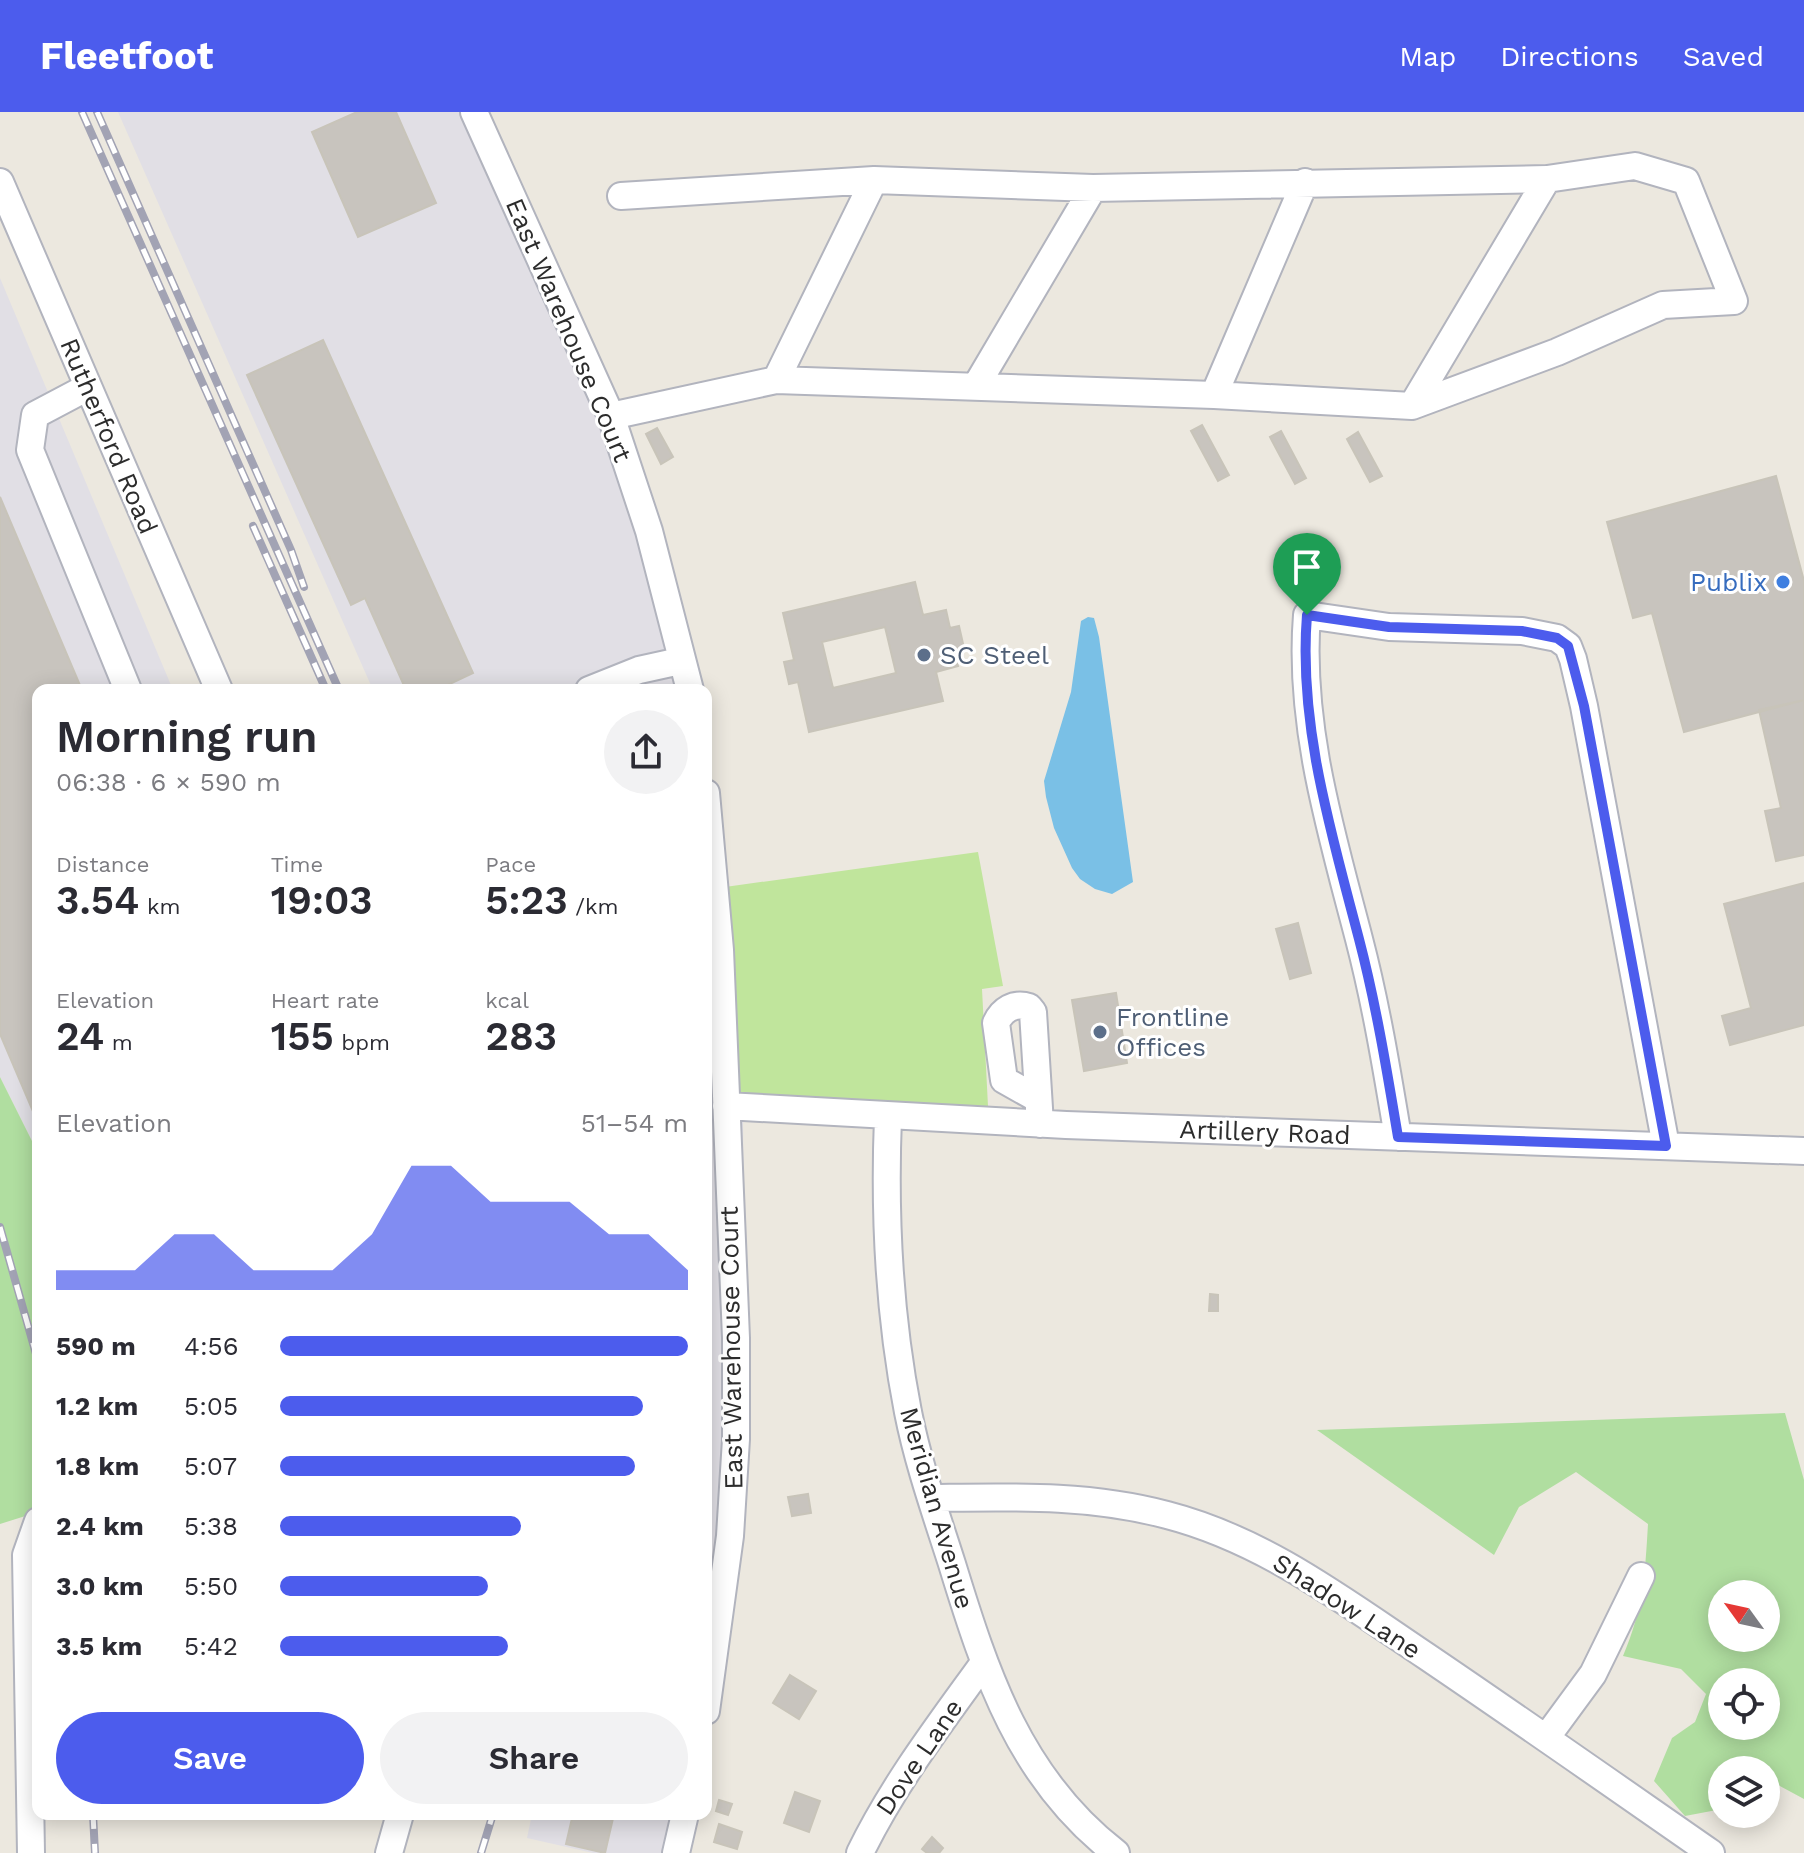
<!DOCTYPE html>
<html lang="en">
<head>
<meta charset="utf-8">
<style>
  body { margin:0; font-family:"Work Sans",sans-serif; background:#f2f2f3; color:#2b2b33; height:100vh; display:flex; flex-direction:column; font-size:30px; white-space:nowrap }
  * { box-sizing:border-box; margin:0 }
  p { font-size:26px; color:#7c7c81 }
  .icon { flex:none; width:44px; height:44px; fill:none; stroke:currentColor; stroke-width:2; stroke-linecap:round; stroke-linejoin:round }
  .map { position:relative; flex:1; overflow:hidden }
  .side { position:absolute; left:32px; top:572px; width:680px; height:1136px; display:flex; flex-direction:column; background:#fff; border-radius:16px; box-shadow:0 4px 20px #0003 }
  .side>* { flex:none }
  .needle { width:52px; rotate:303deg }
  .controls { position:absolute; left:1708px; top:1468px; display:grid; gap:16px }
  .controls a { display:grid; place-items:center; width:72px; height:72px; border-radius:50%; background:#fff; box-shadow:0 4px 20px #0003; font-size:40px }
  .pin { position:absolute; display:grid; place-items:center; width:68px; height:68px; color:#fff; margin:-82px -34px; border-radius:50% 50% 50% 0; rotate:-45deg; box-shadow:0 0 8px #0007 }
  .pin .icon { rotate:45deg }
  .round { display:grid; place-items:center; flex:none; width:84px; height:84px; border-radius:42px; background:#f2f2f3 }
  .headline { display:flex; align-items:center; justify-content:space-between; height:136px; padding:0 24px }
  h1 { font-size:44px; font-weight:600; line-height:60px }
  .metrics { display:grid; grid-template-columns:repeat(3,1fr); gap:12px; height:136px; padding:8px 24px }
  .metrics div { display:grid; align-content:center }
  .metrics b { font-size:40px; font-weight:600 }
  .metrics small { font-size:22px; font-weight:400 }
  .metrics p { font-size:22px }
  .chart { height:224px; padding:16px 24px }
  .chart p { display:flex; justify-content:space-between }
  .chart svg { width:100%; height:144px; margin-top:8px; fill:#4c5ced; opacity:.7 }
  .primary-button { display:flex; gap:16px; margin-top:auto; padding:16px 24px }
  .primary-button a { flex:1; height:92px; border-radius:48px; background:#4c5ced; color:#fff; font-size:32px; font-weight:600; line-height:92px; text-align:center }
  .primary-button a+a { background:#f2f2f3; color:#2b2b33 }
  ul { padding:0 24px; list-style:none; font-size:26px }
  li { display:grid; grid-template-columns:128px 96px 1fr; align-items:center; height:60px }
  li i { height:20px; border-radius:10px; background:#4c5ced }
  header { display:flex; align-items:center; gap:48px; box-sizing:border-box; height:112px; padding:0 40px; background:#4c5ced; color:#fff }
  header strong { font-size:38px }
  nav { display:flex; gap:44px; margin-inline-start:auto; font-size:28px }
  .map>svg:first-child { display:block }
</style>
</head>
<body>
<header>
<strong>Fleetfoot</strong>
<nav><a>Map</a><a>Directions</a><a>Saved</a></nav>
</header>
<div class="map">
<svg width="1804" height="1741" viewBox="0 0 1804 1741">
  <rect width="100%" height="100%" fill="#ece8df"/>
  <!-- industrial -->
  <path fill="#e1dfe5" d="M118 0H480L610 285 686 578H373Z
    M0 166 173 578H38V1041L0 965Z
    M706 685 743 1004 745 1383 706 1611Z
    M532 1702H690L684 1741H593L527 1726Z"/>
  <!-- green -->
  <path fill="#b0dea0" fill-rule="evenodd" d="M0 965 38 1041V1400L0 1412Z
    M1785 1301 1804 1368V1687L1776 1672 1766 1677V1658H1722V1697L1685 1704 1654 1669 1672 1626 1695 1610 1706 1582 1681 1557 1623 1544C1643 1497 1645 1463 1648 1412L1576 1360 1519 1395 1494 1443 1317 1318ZM1722 1482H1766V1526H1722ZM1722 1570H1766V1614H1722Z"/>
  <!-- pitch -->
  <path fill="#c0e59c" d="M978 740 1003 874 982 877 988 994 743 1004 731 941 725 775Z"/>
  <!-- water -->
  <path fill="#7ac0e6" d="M1088 505 1094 506 1099 525 1133 770 1112 782 1095 777 1080 767 1072 756 1054 716 1046 685 1044 669 1071 580 1081 509Z"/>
  <!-- building -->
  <path fill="#c8c4be" stroke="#c8c4b9" stroke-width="2" fill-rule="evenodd" d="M357 0H396L436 91 358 125 312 20Z
    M323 228 473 561 437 578H406L365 486 351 493 247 263Z
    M1202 313 1229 363 1218 369 1191 319Z
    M657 316 673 345 661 352 646 322Z
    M1281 319 1306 366 1295 372 1270 325Z
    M1358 320 1382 364 1370 370 1347 327Z
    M1776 364 1804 469V588L1684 620 1652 501 1633 506 1607 410Z
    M0 385 82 578H38V1011L0 922Z
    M915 470 923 503 946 498 950 516 959 514 964 536 954 539 958 554 936 560 943 589 809 620 798 570 789 572 784 550 794 548 783 501ZM885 515 896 561 833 576 822 530Z
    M1804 588V743L1776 749 1765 699 1781 696 1759 598Z
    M1804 771V913L1730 933 1722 904 1751 896 1724 792Z
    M1298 811 1311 861 1290 867 1276 817Z
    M1116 881 1127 951 1084 959 1072 888Z
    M1210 1182 1218 1183V1199H1209Z
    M808 1382 811 1401 792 1404 788 1385Z
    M790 1563 816 1579 799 1607 773 1591Z
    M795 1680 820 1689 809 1720 784 1711Z
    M719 1688 732 1692 728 1703 716 1699Z
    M573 1702H614L605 1741 566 1732Z
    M719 1712 742 1720 737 1737 714 1730Z
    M932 1725 943 1736 939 1741H927L922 1737Z"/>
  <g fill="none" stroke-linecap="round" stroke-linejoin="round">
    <defs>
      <path id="minor" d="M474 0 611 304 649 419 690 578
        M0 70 219 578
        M776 268 874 68
        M976 274 1093 76
        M88 275 35 303 30 338 128 578
        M1214 283 1305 70
        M1412 294 1547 67
        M611 304 776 268 1214 283 1412 294 1557 240 1663 193 1734 189 1686 69 1635 54 1547 67 1093 76 874 68 621 84
        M589 578 639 558 680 549
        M706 681 720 838 736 1226V1327L730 1424 706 1599
        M1038 987 1004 968 996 911C1002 898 1014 890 1029 895L1033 900 1040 1012
        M726 994 1066 1013 1804 1039
        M888 1005C884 1104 889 1203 908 1300 918 1351 936 1402 952 1452 986 1563 1020 1667 1116 1741
        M1398 1025C1387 959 1376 892 1359 827 1332 723 1298 613 1307 503L1389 515 1522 519 1557 526 1568 534 1573 547 1584 594 1666 1034
        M931 1386C1011 1385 1089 1382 1167 1403 1264 1428 1344 1489 1426 1544 1522 1609 1616 1675 1711 1741
        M1546 1626 1593 1562 1641 1464
        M31 1741 26 1443 38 1409
        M389 1741 400 1702
        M676 1741 685 1702
        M860 1741C893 1673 939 1613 983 1552"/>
    </defs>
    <!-- minor casing -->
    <use href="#minor" stroke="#b2b4be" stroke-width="30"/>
    <!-- minor -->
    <use href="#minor" stroke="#fff" stroke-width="26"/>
    <defs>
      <path id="rail" d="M82 0 339 578
        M97 0 291 438 304 475
        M253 414 326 578
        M0 1115 38 1249
        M93 1702 95 1741
        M481 1741 493 1702"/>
    </defs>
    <!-- rail casing -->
    <use href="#rail" stroke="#a2a3b4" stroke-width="8"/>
    <!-- rail -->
    <use href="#rail" stroke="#fff" stroke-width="5" stroke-dasharray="15" stroke-linecap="butt"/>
  </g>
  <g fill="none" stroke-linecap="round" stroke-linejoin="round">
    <defs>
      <path id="route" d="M1307 503 1389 515 1522 519 1557 526 1568 534 1584 594 1666 1034 1398 1025C1387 959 1376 892 1359 827 1332 723 1298 613 1307 503Z"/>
    </defs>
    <!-- route casing -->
    <use href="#route" stroke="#fff" stroke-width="16"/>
    <!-- route -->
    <use href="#route" stroke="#4c5ced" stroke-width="10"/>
  </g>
  <!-- markers -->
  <circle fill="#3f7fe0" stroke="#fff" stroke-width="3" cx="1783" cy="470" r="8"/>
  <g fill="#5c6f8a" stroke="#fff" stroke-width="3">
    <circle cx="924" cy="543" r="8"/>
    <circle cx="1100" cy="920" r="8"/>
  </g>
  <g text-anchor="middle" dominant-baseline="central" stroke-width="6" stroke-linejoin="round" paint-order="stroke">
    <!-- street labels -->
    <g font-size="26" fill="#2c2c2c" stroke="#fff">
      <text transform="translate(569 218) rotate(67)">East Warehouse Court</text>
      <text transform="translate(109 324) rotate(67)">Rutherford Road</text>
      <text transform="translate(1265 1020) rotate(2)">Artillery Road</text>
      <text transform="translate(731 1236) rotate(-91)">East Warehouse Court</text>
      <text transform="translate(937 1396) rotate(74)">Meridian Avenue</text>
      <text transform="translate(1347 1494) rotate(33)">Shadow Lane</text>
      <text transform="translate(919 1645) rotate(-56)">Dove Lane</text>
    </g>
    <!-- shop labels -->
    <g font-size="26" fill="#366cbe" stroke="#fff" text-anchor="end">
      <text x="1767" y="470">Publix</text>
    </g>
    <!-- service labels -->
    <g font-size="26" fill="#4e5e75" stroke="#fff" text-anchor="start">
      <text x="940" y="543">SC Steel</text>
      <text x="1116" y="905">Frontline<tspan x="1116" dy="30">Offices</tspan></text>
    </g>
  </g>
</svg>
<div class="controls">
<a><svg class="needle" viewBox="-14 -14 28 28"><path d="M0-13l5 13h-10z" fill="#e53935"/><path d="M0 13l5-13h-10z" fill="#7c7c81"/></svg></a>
<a><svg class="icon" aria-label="locate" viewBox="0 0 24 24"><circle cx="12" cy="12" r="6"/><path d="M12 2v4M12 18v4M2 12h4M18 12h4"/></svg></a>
<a><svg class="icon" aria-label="layers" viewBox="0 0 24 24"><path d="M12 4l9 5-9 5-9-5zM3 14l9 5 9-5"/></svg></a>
</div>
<div class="pin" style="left:1307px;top:503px;background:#1e9e55"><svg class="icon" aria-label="arrive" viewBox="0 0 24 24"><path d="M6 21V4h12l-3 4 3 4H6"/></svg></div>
<section class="side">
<div class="headline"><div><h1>Morning run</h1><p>06:38 · 6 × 590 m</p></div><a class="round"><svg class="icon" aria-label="share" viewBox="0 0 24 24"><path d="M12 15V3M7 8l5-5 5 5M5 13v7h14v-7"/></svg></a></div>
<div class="metrics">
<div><p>Distance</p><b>3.54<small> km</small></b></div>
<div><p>Time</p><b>19:03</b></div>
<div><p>Pace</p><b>5:23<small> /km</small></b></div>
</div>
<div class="metrics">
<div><p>Elevation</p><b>24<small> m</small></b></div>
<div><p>Heart rate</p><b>155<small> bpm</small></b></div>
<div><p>kcal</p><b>283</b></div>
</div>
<div class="chart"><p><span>Elevation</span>51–54 m</p>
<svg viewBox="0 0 160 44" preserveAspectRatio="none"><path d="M0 44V38L10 38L20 38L30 27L40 27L50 38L60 38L70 38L80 27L90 6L100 6L110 17L120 17L130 17L140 27L150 27L160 38V44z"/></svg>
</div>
<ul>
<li><b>590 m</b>4:56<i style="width:100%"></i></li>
<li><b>1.2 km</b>5:05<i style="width:89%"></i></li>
<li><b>1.8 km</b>5:07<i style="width:87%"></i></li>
<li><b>2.4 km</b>5:38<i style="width:59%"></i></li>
<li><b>3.0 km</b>5:50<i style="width:51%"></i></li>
<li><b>3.5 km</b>5:42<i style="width:56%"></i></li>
</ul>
<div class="primary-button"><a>Save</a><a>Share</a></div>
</section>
</div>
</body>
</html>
